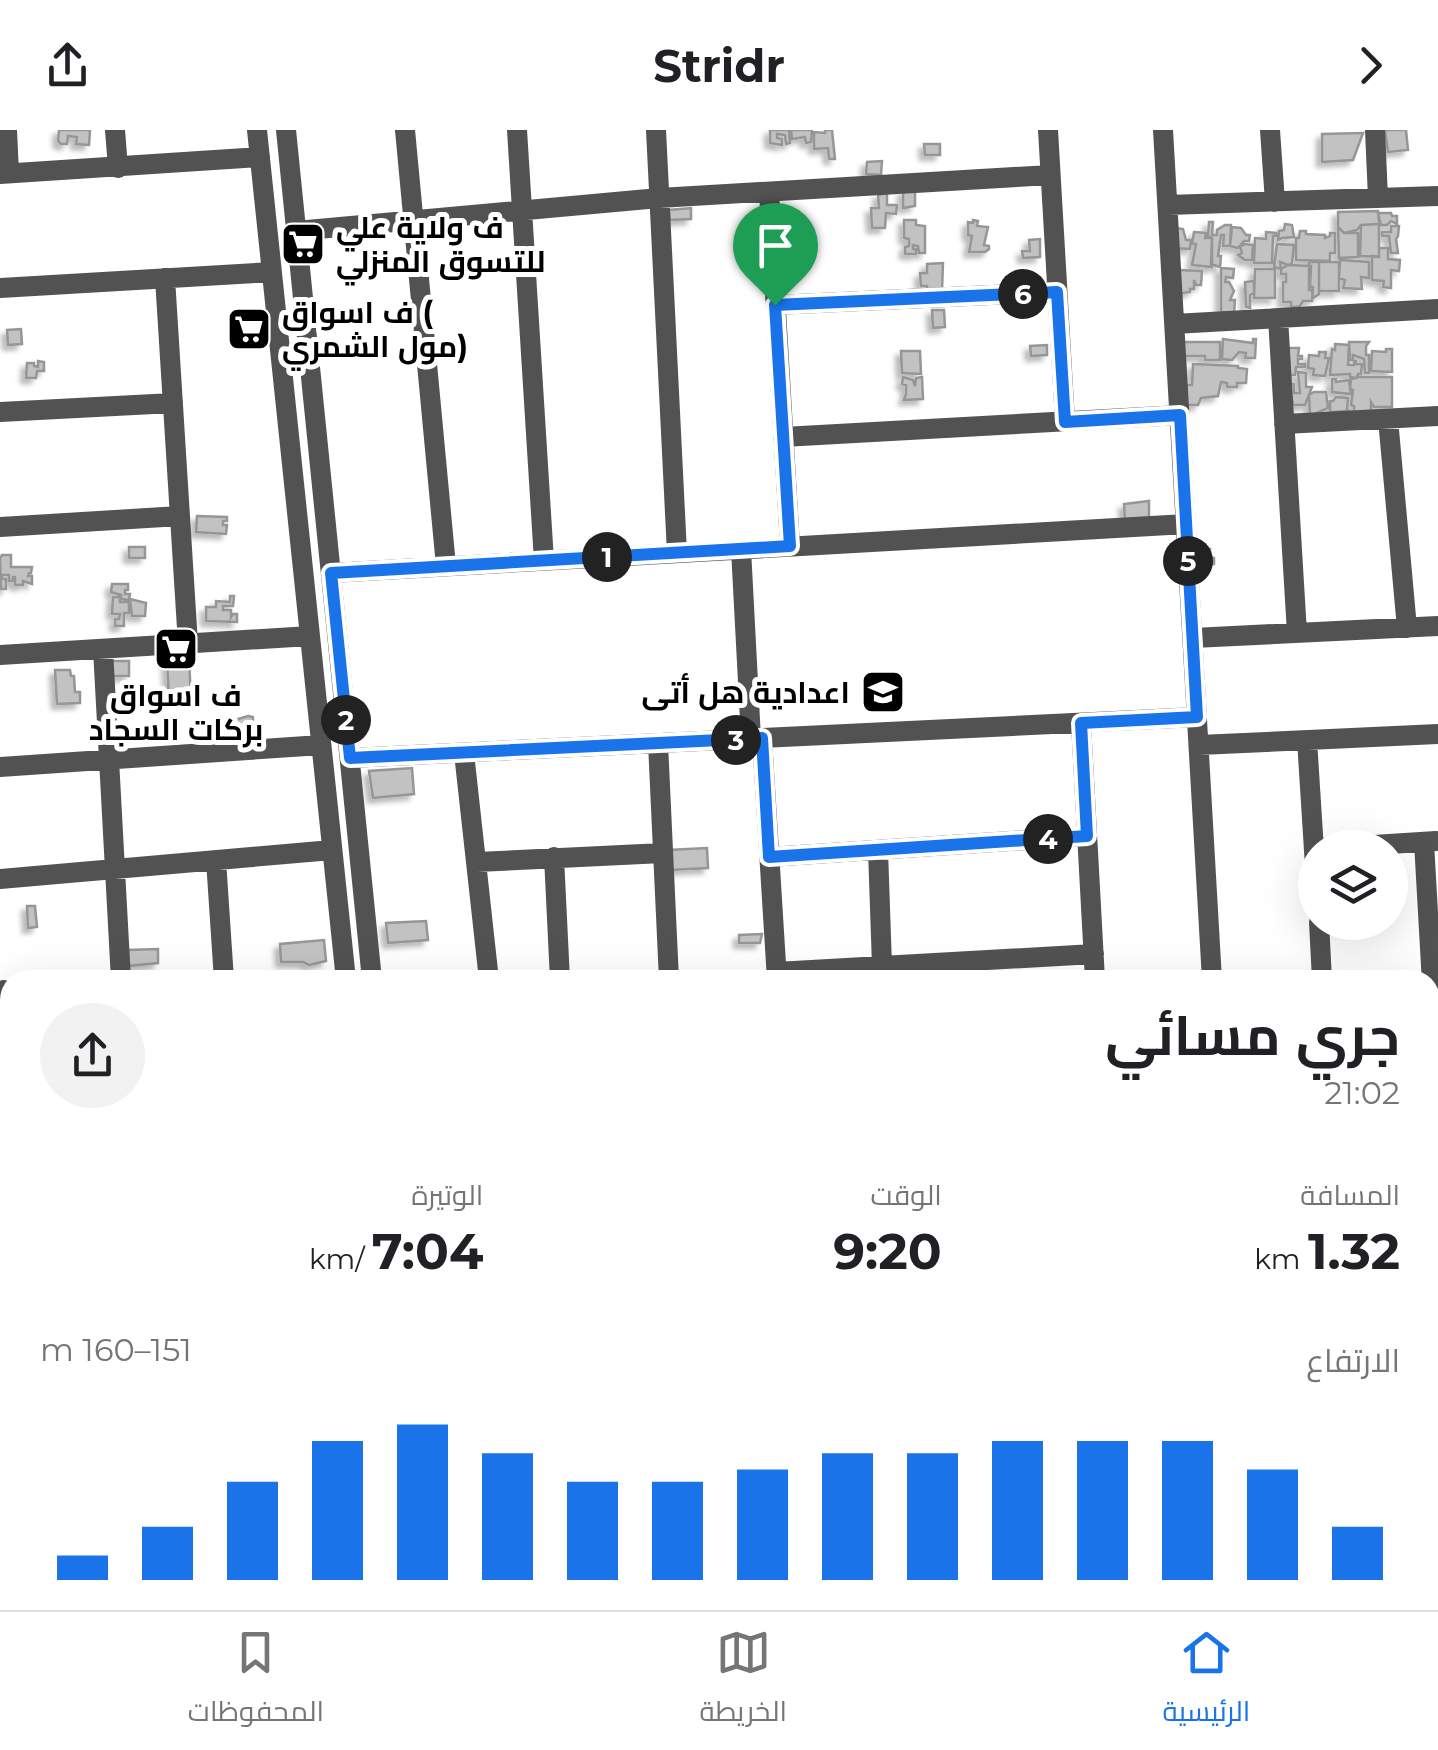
<!DOCTYPE html>
<html lang="ar">
<head>
<meta charset="utf-8">
<style>
  body { margin:0; font-family:Montserrat,Cairo,sans-serif; background:#f2f2f2; color:#202124; direction:rtl; height:100vh; display:flex; flex-direction:column; font-size:38px; white-space:nowrap }
  * { box-sizing:border-box; margin:0 }
  p { font-size:32px; color:#757577 }
  .icon { flex:none; width:55px; height:55px; fill:none; stroke:currentColor; stroke-width:2; stroke-linecap:round; stroke-linejoin:round }
  .map { position:relative; flex:1; overflow:hidden; direction:ltr }
  .sheet { position:absolute; left:0px; top:840px; width:1440px; height:640px; display:flex; flex-direction:column; background:#fff; border-radius:30px 30px 0 0; box-shadow:0 10px 40px #0002; direction:rtl }
  .sheet>* { flex:none }
  .controls { position:absolute; left:1298px; top:700px; display:grid; gap:20px }
  .controls a { display:grid; place-items:center; width:110px; height:110px; border-radius:50%; background:#fff; box-shadow:0 10px 40px #0002; font-size:50px }
  .pin { position:absolute; display:grid; place-items:center; width:85px; height:85px; color:#fff; margin:-102px -42px; border-radius:50% 50% 50% 0; rotate:-45deg; box-shadow:0 0 10px #0007 }
  .pin .icon { rotate:45deg }
  .km { position:absolute; width:50px; height:50px; margin:-25px; border-radius:50%; background:#222; color:#fff; font-size:28px; line-height:50px; text-align:center }
  .round { display:grid; place-items:center; flex:none; width:105px; height:105px; border-radius:52px; background:#f2f2f2 }
  .overview { display:flex; align-items:center; justify-content:space-between; height:170px; padding:0 40px }
  h1 { font-size:55px; font-weight:700; line-height:75px }
  .metrics { display:grid; grid-template-columns:repeat(3,1fr); gap:15px; height:170px; padding:10px 40px }
  .metrics div { display:grid; align-content:center }
  .metrics b { font-size:50px; font-weight:700 }
  .metrics small { font-size:28px; font-weight:400 }
  .metrics p { font-size:28px }
  .chart { height:280px; padding:20px 40px }
  .chart p { display:flex; justify-content:space-between }
  .chart svg { width:100%; height:180px; margin-top:10px; stroke:#1a73e8; stroke-width:6 }
  header { display:flex; justify-content:space-between; align-items:center; height:130px; padding:0 40px; background:#fff; font-size:45px; font-weight:700 }
  .tabs { display:flex; justify-content:space-around; align-items:center; height:140px; border-top:2px solid #e0e0e0; background:#fff; font-size:28px; color:#757577 }
  .tabs a { display:grid; justify-items:center; gap:5px }
  .tabs .on { color:#1a73e8 }
  .map>svg:first-child { display:block }
</style>
</head>
<body>
<header><svg class="icon" aria-label="forward" viewBox="0 0 24 24"><path d="M9 5l7 7-7 7"/></svg>Stridr<svg class="icon" aria-label="share" viewBox="0 0 24 24"><path d="M12 15V3M7 8l5-5 5 5M5 13v7h14v-7"/></svg></header>
<div class="map">
<svg width="1438" height="1480" viewBox="0 0 1438 1480">
  <defs>
    <filter id="shadow"><feDropShadow dx="-5" dy="5" stdDeviation="2.5" flood-color="#0004"/></filter>
  </defs>
  <rect width="100%" height="100%" fill="#fff"/>
  <!-- building -->
  <path fill="#c2c2c2" stroke="#969696" stroke-width="2.5" filter="url(#shadow)" d="M59 0H90L89 15 76 14 77 7 68 6 67 14H61L58 11Z
    M770 0H789L790 13 786 14 785 5 777 4V8L782 9V15L770 13Z
    M791 0H812L811 12 806 13 805 7 792 9Z
    M825 0H832L835 29H829L828 18 814 19V2L825 3Z
    M1385 0H1406L1408 20 1388 22Z
    M1363 3 1353 30 1322 32V4Z
    M924 14H940V25H925Z
    M882 31 881 45 866 44 867 32Z
    M915 60V76L903 78V61Z
    M887 63V75H897L896 84 886 83 885 98H872L871 78H879L878 65Z
    M691 78V89L670 90 669 80Z
    M1378 81 1379 94 1361 95 1357 100 1344 103 1338 97V82Z
    M1378 83H1391L1392 86H1397V94L1391 91 1387 95H1381Z
    M904 90H916V95L925 96V123H919L918 116 913 115V119H916V124H905V117L909 116V109L904 108Z
    M973 90 978 91 977 96 988 97 984 115 989 116V119L985 122H969L972 106 968 105V92L973 93Z
    M1209 92H1213L1212 105H1217V100L1225 95H1231L1230 116H1223L1224 105H1221L1218 126H1221L1220 137 1211 134 1212 108 1208 106Z
    M1285 94 1292 95 1294 107 1282 108 1278 110 1279 101 1284 100Z
    M1379 94V127L1360 126 1361 95Z
    M1391 96H1399L1398 106 1396 109 1398 123H1391L1389 106H1382V102H1391Z
    M1232 97 1241 98 1246 105H1250L1249 111H1244L1238 118 1230 116Z
    M1338 97 1344 103H1358V127L1339 128Z
    M1176 98 1183 99 1186 110H1191L1190 119 1173 118Z
    M1300 101H1306V104L1325 105V108L1330 106V103H1335V123H1330V131L1296 130V108H1299Z
    M1194 102 1206 103 1205 108H1212V137L1192 135 1196 114H1192Z
    M1266 102 1276 103V106H1273L1272 133H1254L1255 108 1266 109Z
    M1040 109V127L1023 128 1022 121H1030L1029 110Z
    M1245 114 1253 115 1252 130H1245L1238 125 1242 123 1240 117Z
    M1277 114 1294 115 1292 133 1288 135 1280 132 1281 139 1274 137Z
    M1379 118H1388V129L1400 130 1399 141 1391 140V158L1383 157 1384 151 1372 150V126L1379 127Z
    M1340 130 1369 132V148L1361 147 1362 159 1343 158 1345 150 1339 148Z
    M1309 132H1319V164L1313 168 1312 160H1309Z
    M1319 132H1339V161H1319Z
    M943 133 942 161H927V156H921L920 143H927V134Z
    M1288 135 1311 136 1310 157H1313L1312 171H1303L1300 176 1295 177H1291V172H1283V152H1286V144H1281V139Z
    M1221 138 1234 139 1233 148 1226 147 1225 152H1229L1234 161 1230 170H1235L1234 183H1221Z
    M1255 139H1275V168H1254Z
    M1178 140 1202 141 1201 155H1196L1194 150V159H1190V162L1175 164Z
    M1254 151V163L1250 165V178L1246 177 1245 152Z
    M932 180H944L945 197 933 198Z
    M21 199 22 214 8 215 7 200Z
    M1223 209 1253 213V209H1256L1255 228H1245L1246 223 1239 222 1232 230 1222 229Z
    M1180 212H1220V230H1205V226H1183Z
    M1349 212H1369L1366 216V225H1369V243H1365L1364 229 1353 225V230H1350Z
    M1335 214 1349 215 1348 235H1354V231H1356V234H1362L1361 244H1358L1356 248 1350 247V244L1330 245 1332 219 1335 220Z
    M1047 215V225L1031 226 1030 216Z
    M1287 218H1299L1298 226H1302V229H1298V234H1305V237H1296L1295 245H1287Z
    M1386 219H1392V242L1371 241 1372 221 1386 222Z
    M901 221H920L921 244 902 243Z
    M1319 222H1326L1325 228H1329L1325 246 1313 245 1314 239 1308 238 1309 225 1319 226Z
    M38 231 44 232V241H37L36 248H26L27 233H34V236L38 237Z
    M1193 234 1238 236V238L1247 239 1246 253H1237V257H1227V253L1221 252 1218 266 1201 268 1198 275H1187L1186 255H1192Z
    M1298 242 1306 243V257H1312L1305 275H1293L1289 254H1294V263H1300Z
    M903 247 913 250 915 256 916 248 922 247 923 269 904 270 906 264V255L902 254Z
    M1359 247H1392V277H1374L1371 272V282L1354 285V276L1351 275 1353 260 1350 259 1351 249Z
    M1332 249H1336V252L1349 250 1351 264 1332 262Z
    M1314 262H1326L1328 278 1310 286 1309 265Z
    M1336 267 1348 268 1347 280 1350 281 1330 282V271H1333Z
    M1149 371V388L1125 390 1124 374Z
    M197 386 227 387V391H223V395H227L226 404 196 402Z
    M129 417H145V428H129Z
    M1192 419H1210V427L1214 428V434H1192Z
    M2 425H11V437H32L31 443H29L28 446H32V454L23 451V455H15V447H13V451H9V445H2V449H6V459H1L0 428Z
    M112 454H128V460H125V464H130L129 470 121 469V465L111 462Z
    M230 466H234L233 476H223V480H231V487L233 484H237V492L206 491V477H216V471L230 472Z
    M113 467H120V472H129V483H124V496H115V489H119L120 484H112Z
    M130 469 146 473 145 486H132Z
    M189 527 191 570 169 571 167 528Z
    M108 531H129V546H108Z
    M55 540H70L71 546H74L75 562H80V573L57 574Z
    M248 586 253 587V594H258L257 608H248V600H234L235 590Z
    M412 638 414 664 373 668 369 641Z
    M707 718 708 738 669 740 668 720Z
    M27 776H35L37 797 28 798Z
    M426 791 428 810 388 813 386 793Z
    M762 804 760 813H739V805Z
    M324 810 326 831 309 835 303 832H281L280 814Z
    M158 819V833L128 836V820Z
    M1430 937H1438H1436L1433 977H1430Z
    M1430 981H1438L1437 1022 1430 1023Z
    M342 1470H393V1480H342Z"/>
  <g fill="none" stroke-linecap="round" stroke-linejoin="round">
    <!-- minor -->
    <path stroke="#525252" stroke-width="20" d="M7 0 9 43
      M115 0 118 38
      M257 0 346 850
      M286 0 372 850
      M405 0 446 436
      M517 0 544 431
      M656 0 677 423
      M1048 0 1065 291
      M1163 0 1212 850
      M1270 0 1275 72
      M1375 0 1378 68
      M0 44 260 27
      M769 62 790 416
      M1168 75 1438 66
      M296 101 659 68 1050 45
      M165 148 188 514
      M0 158 272 142
      M775 175 1057 162
      M1278 188 1297 503
      M1174 194 1438 179
      M0 282 173 273
      M1388 289 1407 498
      M1284 294 1438 286
      M783 307 1180 285
      M0 397 180 386
      M741 419 751 609
      M331 443 1186 394
      M1193 508 1438 496
      M103 519 121 850
      M0 525 310 506
      M1081 593 1095 850
      M762 608 777 850
      M1307 610 1315 736
      M658 613 669 850
      M1199 615 1438 604
      M464 623 489 850
      M350 628 1197 587
      M0 637 321 615
      M1424 712 1436 924
      M1327 718 1436 711
      M878 720 882 836
      M554 727 560 850
      M769 727 1087 706
      M216 730 224 850
      M477 732 663 723
      M0 749 332 720
      M1319 792 1322 850
      M776 842 1094 824
      M4 860 10 970
      M1430 1040 1438 1039
      M0 1184 10 1183
      M1430 1283 1438 1282
      M74 1470 75 1480
      M177 1470 178 1480
      M289 1470V1480
      M410 1470 411 1480
      M435 1470 436 1480
      M795 1470V1480
      M907 1470 908 1480
      M1012 1470V1480
      M1131 1470V1480
      M1250 1470 1251 1480
      M1351 1470 1352 1480
      M556 1480 670 1473"/>
  </g>
  <g fill="none" stroke-linecap="round" stroke-linejoin="round">
    <defs>
      <path id="route" d="M1057 162 1065 292 1180 285 1197 587 1081 593 1087 706 769 727 762 608 350 628 331 443 790 416 775 175Z"/>
    </defs>
    <!-- route casing -->
    <use href="#route" stroke="#fff" stroke-width="20"/>
    <!-- route -->
    <use href="#route" stroke="#1a73e8" stroke-width="12"/>
  </g>
  <!-- icons -->
  <defs>
    <symbol id="supermarket-square" viewBox="-11 -11 22 22"><rect x="-9" y="-9" width="18" height="18" rx="4" fill="#000" stroke="#fff"/><path d="M-6-5.5h2.5l.6 2H6L4.5 2H-2.5L-4.4-4H-6ZM-1.5 3.2a1.3 1.3 0 1 0 .1 0ZM3 3.2a1.3 1.3 0 1 0 .1 0Z" fill="#fff"/></symbol>
    <symbol id="school-square" viewBox="-11 -11 22 22"><rect x="-9" y="-9" width="18" height="18" rx="4" fill="#000" stroke="#fff"/><path d="M0-5L7-2L0 1L-7-2ZM-4 1L0 2.5L4 1V4Q0 6-4 4Z" fill="#fff"/></symbol>
  </defs>
  <g fill-rule="evenodd">
    <use href="#supermarket-square" x="278" y="89" width="50" height="50"/>
    <use href="#supermarket-square" x="224" y="174" width="50" height="50"/>
    <use href="#supermarket-square" x="151" y="494" width="50" height="50"/>
    <use href="#school-square" x="858" y="537" width="50" height="50"/>
  </g>
  <g text-anchor="middle" dominant-baseline="central" stroke-width="10" stroke-linejoin="round" paint-order="stroke">
    <!-- poi labels -->
    <g font-size="30" font-weight="bold" fill="#000" stroke="#fff" text-anchor="start">
      <text x="336" y="97">ف ولاية علي<tspan x="336" dy="34">للتسوق المنزلي</tspan></text>
      <text x="282" y="182">ف اسواق (<tspan x="282" dy="34">مول الشمري)</tspan></text>
      <text x="850" y="562" text-anchor="end">اعدادية هل أتى</text>
      <text x="176" y="565" text-anchor="middle">ف اسواق<tspan x="176" dy="34">بركات السجاد</tspan></text>
    </g>
  </g>
</svg>
<div class="controls">
<a><svg class="icon" aria-label="layers" viewBox="0 0 24 24"><path d="M12 4l9 5-9 5-9-5zM3 14l9 5 9-5"/></svg></a>
</div>
<div class="pin" style="left:775px;top:175px;background:#1e9e55"><svg class="icon" aria-label="arrive" viewBox="0 0 24 24"><path d="M6 21V4h12l-3 4 3 4H6"/></svg></div>
<b class="km" style="left:607px;top:427px">1</b>
<b class="km" style="left:346px;top:590px">2</b>
<b class="km" style="left:736px;top:610px">3</b>
<b class="km" style="left:1048px;top:709px">4</b>
<b class="km" style="left:1188px;top:431px">5</b>
<b class="km" style="left:1023px;top:164px">6</b>
<section class="sheet">
<div class="overview"><div><h1>جري مسائي</h1><p>21:02</p></div><a class="round"><svg class="icon" aria-label="share" viewBox="0 0 24 24"><path d="M12 15V3M7 8l5-5 5 5M5 13v7h14v-7"/></svg></a></div>
<div class="metrics">
<div><p>المسافة</p><b>1.32<small> km</small></b></div>
<div><p>الوقت</p><b>9:20</b></div>
<div><p>الوتيرة</p><b>7:04<small> /km</small></b></div>
</div>
<div class="chart"><p><span>الارتفاع</span>151–160 m</p>
<svg viewBox="0 0 160 44" preserveAspectRatio="none"><path d="M5 44V38M15 44V31M25 44V20M35 44V10M45 44V6M55 44V13M65 44V20M75 44V20M85 44V17M95 44V13M105 44V13M115 44V10M125 44V10M135 44V10M145 44V17M155 44V31"/></svg>
</div>
</section>
</div>
<nav class="tabs">
<a class="on"><svg class="icon" aria-label="home" viewBox="0 0 24 24"><path d="M3 11l9-7 9 7M6 9v11h12V9"/></svg>الرئيسية</a>
<a><svg class="icon" aria-label="map" viewBox="0 0 24 24"><path d="M3 6l6-2 6 2 6-2v14l-6 2-6-2-6 2zM9 4v14M15 6v14"/></svg>الخريطة</a>
<a><svg class="icon" aria-label="saved" viewBox="0 0 24 24"><path d="M7 4h10v16l-5-4-5 4z"/></svg>المحفوظات</a>
</nav>
</body>
</html>
